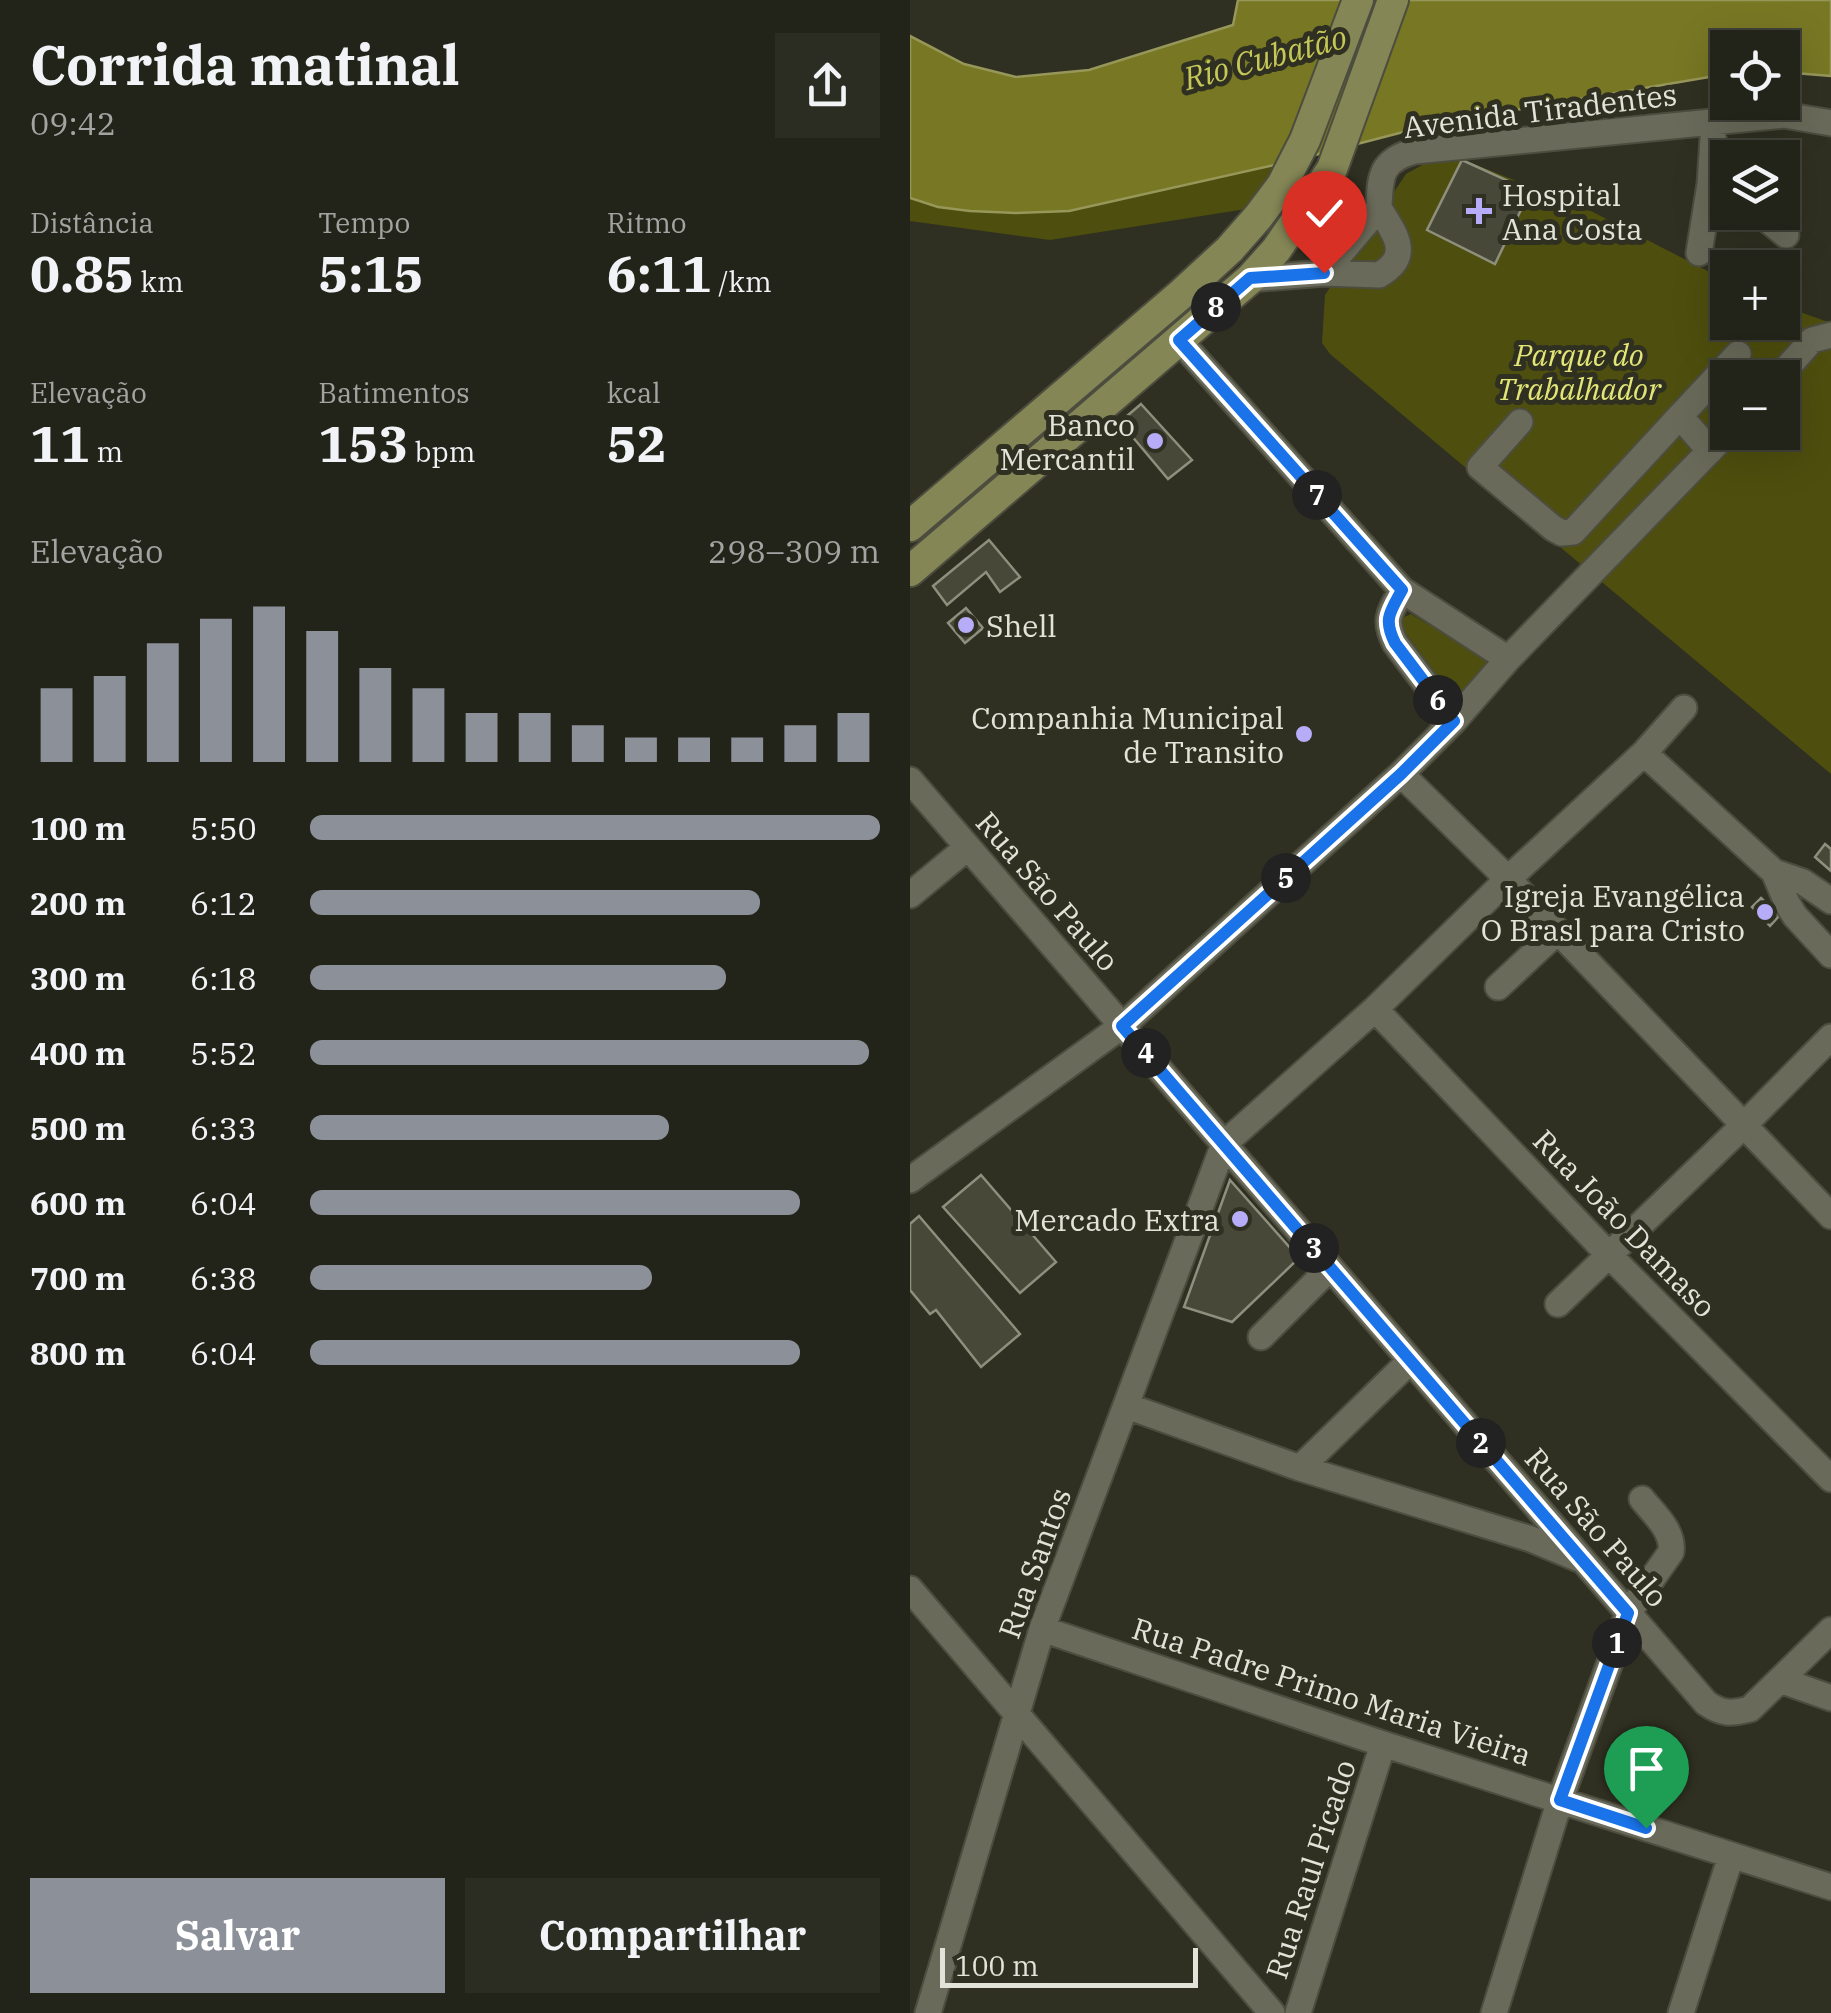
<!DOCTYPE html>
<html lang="pt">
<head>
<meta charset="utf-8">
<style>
  body { margin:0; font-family:"IBM Plex Serif",serif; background:#2b2c22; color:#f1f3f6; height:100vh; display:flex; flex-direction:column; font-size:38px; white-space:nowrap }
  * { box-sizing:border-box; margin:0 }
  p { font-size:32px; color:#a3a4a2 }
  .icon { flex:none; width:55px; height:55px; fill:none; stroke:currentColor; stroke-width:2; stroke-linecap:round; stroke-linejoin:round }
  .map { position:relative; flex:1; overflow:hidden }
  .panel { display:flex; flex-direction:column; background:#232419; width:910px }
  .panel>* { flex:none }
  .controls { position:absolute; left:800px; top:30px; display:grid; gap:20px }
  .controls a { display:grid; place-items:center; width:90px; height:90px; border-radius:0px; background:#232419; box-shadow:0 10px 40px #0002,0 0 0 2px #404138; font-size:50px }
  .scale { position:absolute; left:30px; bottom:25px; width:258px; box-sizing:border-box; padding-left:10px; border:5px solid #e2e3d9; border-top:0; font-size:28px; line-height:35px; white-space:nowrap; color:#e2e3d9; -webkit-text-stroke:8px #2f3021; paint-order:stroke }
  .pin { position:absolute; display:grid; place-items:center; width:85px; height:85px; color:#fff; margin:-102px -42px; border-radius:50% 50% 50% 0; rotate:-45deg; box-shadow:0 0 10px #0007 }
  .pin .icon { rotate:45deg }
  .km { position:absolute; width:50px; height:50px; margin:-25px; border-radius:50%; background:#222; color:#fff; font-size:28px; line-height:50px; text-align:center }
  .round { display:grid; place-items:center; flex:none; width:105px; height:105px; border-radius:0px; background:#2b2c22 }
  .headline { display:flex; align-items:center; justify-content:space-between; height:170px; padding:0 30px }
  h1 { font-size:55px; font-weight:700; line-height:75px }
  .figures { display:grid; grid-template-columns:repeat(3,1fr); gap:15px; height:170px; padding:10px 30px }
  .figures div { display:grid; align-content:center }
  .figures b { font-size:50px; font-weight:700 }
  .figures small { font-size:28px; font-weight:400 }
  .figures p { font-size:28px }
  .chart { height:280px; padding:20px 30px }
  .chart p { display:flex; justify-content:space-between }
  .chart svg { width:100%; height:180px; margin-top:10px; stroke:#8c9099; stroke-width:6 }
  .button { display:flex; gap:20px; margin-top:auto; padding:20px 30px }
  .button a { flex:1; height:115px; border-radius:0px; background:#8c9099; color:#fff; font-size:40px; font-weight:700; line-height:115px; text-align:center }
  .button a+a { background:#2b2c22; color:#f1f3f6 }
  ul { padding:0 30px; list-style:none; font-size:32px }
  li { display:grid; grid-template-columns:160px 120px 1fr; align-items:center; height:75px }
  li i { height:25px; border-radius:12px; background:#8c9099 }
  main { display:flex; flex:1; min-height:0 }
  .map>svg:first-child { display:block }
</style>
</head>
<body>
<main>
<section class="panel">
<div class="headline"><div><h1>Corrida matinal</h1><p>09:42</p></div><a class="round"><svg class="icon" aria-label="share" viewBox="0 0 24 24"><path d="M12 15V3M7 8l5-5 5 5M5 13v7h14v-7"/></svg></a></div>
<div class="figures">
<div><p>Distância</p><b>0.85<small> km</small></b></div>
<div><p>Tempo</p><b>5:15</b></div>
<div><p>Ritmo</p><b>6:11<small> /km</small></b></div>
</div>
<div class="figures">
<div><p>Elevação</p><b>11<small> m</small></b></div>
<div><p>Batimentos</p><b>153<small> bpm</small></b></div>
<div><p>kcal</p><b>52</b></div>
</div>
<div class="chart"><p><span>Elevação</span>298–309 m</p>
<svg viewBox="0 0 160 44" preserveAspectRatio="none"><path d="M5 44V26M15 44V23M25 44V15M35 44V9M45 44V6M55 44V12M65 44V21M75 44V26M85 44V32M95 44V32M105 44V35M115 44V38M125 44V38M135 44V38M145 44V35M155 44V32"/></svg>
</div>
<ul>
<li><b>100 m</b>5:50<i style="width:100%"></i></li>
<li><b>200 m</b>6:12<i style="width:79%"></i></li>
<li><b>300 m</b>6:18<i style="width:73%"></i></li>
<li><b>400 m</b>5:52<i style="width:98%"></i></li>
<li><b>500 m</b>6:33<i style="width:63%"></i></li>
<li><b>600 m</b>6:04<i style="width:86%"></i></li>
<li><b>700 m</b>6:38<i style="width:60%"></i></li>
<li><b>800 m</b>6:04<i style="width:86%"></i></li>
</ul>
<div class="button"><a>Salvar</a><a>Compartilhar</a></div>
</section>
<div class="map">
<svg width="921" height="2013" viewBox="0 0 921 2013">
  <rect width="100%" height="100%" fill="#2f3021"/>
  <!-- green -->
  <path fill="#4e4e0e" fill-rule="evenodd" d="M544 156 679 210 817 281 818 322H872L873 306 921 323V774L420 354 412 343 415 295 496 174 523 159ZM818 378H872V432H818Z
    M378 162 336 209 140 240 0 221V198L28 207 60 211 106 213 159 211Z
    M501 614 585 664 550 706 492 628 490 619Z"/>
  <!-- water -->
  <path fill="#777724" stroke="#97975a" stroke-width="2.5" d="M328 0H921V76L873 72 872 48H818L817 74 524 124 378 162 159 211 106 213 60 211 28 207 0 198V36L54 64 106 77 179 70 323 25Z"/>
  <!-- building -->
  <path fill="#474838" stroke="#8e8f7d" stroke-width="2.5" d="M552 160 620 191 585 264 517 230Z
    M231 404 282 460 258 479 210 422Z
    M79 540 110 577 90 592 76 572 37 605 23 586Z
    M56 608 73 628 55 643 38 623Z
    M915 844 921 849V871L905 857Z
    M851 898 869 916 860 926 842 907Z
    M71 1175 146 1262 110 1293 33 1207Z
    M320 1180 389 1258 322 1322 274 1307Z
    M9 1216 110 1334 71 1367 26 1310 20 1314 0 1290V1224Z"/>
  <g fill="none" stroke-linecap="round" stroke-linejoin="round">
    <defs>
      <path id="minor" d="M848 212 876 235
        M789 253 800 184 804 123
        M414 273 469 208C470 177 470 160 505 151L874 115 921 123
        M340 279 414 273 469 275C503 256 485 234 469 208
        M269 340 492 590 598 659
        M868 378 902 340 921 335
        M610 422 570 467 643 528 652 533 663 532 770 416
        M800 451 770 416 828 354
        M492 590C480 612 473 619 485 643L544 721
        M734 753 864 872 893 882 921 901
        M491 774 598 879 921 1216
        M0 780 796 1703C812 1714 821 1714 840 1709L921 1630
        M864 872 877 903 885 916 921 955
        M0 895 58 847
        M588 987 648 931
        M465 1009 699 1255 921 1479
        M0 1180 212 1026 491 774 544 721 598 659 818 432
        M648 1304 834 1125 921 1037
        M351 1337 420 1268
        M217 1406 390 1468 621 1539 669 1559
        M390 1468 500 1361
        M0 1589 362 2013
        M132 1629 473 1744 921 1887
        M870 1680 921 1698
        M18 2013 132 1629 314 1144 465 1009 598 879 734 753 774 708
        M388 2013 473 1744
        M584 2013 650 1800 718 1613 761 1552C764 1531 744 1514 732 1499
        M771 2013 821 1856"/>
      <path id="major" d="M0 526 269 296 320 249 348 217 372 185 395 140 448 0
        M0 571 340 279 366 250 422 169 483 0"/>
    </defs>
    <!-- minor casing -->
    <use href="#minor" stroke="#4d4d3f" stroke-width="29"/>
    <!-- major casing -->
    <use href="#major" stroke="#4d4d3f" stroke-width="34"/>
    <!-- minor -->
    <use href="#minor" stroke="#696a59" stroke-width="25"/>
    <!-- major -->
    <use href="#major" stroke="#858656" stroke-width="30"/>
  </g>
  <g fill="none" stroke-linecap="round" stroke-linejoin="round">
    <defs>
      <path id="route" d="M414 273 340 278 269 340 492 590C480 612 473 619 485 643L544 721 491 774 212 1026 718 1613 650 1800 736 1828"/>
    </defs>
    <!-- route casing -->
    <use href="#route" stroke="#fff" stroke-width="20"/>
    <!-- route -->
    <use href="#route" stroke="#1a73e8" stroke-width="12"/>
  </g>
  <!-- markers -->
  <g fill="#b6acf8" stroke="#2f3021" stroke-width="4">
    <path d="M564 196h10v10h10v10h-10v10h-10v-10h-10v-10h10z"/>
    <circle cx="245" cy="441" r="10"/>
    <circle cx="56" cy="625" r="10"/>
    <circle cx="394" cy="734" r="10"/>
    <circle cx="855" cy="912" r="10"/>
    <circle cx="330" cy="1219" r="10"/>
  </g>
  <g text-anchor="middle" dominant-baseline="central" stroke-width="10" stroke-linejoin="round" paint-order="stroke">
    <!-- street labels -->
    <g font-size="30" fill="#e2e3d9" stroke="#2f3021">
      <text transform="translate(630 110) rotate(-7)">Avenida Tiradentes</text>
      <text transform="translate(138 891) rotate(49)">Rua São Paulo</text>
      <text transform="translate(715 1223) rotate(46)">Rua João Damaso</text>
      <text transform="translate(687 1527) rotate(49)">Rua São Paulo</text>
      <text transform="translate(124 1563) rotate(-70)">Rua Santos</text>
      <text transform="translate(422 1691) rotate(18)">Rua Padre Primo Maria Vieira</text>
      <text transform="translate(400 1869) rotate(-72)">Rua Raul Picado</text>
    </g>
    <!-- poi labels -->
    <g font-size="30" fill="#e2e3d9" stroke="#2f3021" text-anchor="end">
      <text x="592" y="194" text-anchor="start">Hospital<tspan x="592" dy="34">Ana Costa</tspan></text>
      <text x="225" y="424">Banco<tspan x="225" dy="34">Mercantil</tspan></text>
      <text x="76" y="625" text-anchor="start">Shell</text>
      <text x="374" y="717">Companhia Municipal<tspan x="374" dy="34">de Transito</tspan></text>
      <text x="835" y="895">Igreja Evangélica<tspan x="835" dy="34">O Brasl para Cristo</tspan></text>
      <text x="310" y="1219">Mercado Extra</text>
    </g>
    <!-- park labels -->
    <g font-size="30" font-style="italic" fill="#e3e576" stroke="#2f3021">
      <text x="669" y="354">Parque do<tspan x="669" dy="34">Trabalhador</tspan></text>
    </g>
    <!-- water labels -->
    <g font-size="32" font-style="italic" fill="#c5c757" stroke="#2f3021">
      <text transform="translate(355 57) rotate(-15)">Rio Cubatão</text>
    </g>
  </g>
</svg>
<div class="controls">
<a><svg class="icon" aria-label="locate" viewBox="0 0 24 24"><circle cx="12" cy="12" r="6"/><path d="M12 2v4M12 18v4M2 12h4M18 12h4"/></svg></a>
<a><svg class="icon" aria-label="layers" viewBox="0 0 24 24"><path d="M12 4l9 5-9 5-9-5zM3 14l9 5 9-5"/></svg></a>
<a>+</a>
<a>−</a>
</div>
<div class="scale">100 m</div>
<div class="pin" style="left:736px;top:1828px;background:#1e9e55"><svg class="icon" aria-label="arrive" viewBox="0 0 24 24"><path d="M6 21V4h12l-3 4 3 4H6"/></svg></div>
<div class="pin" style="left:414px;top:273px;background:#d93025"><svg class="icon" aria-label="check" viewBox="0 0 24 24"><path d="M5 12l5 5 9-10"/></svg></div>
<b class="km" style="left:707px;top:1643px">1</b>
<b class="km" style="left:571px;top:1443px">2</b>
<b class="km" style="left:404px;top:1248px">3</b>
<b class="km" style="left:236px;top:1053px">4</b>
<b class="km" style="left:376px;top:878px">5</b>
<b class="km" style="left:528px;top:700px">6</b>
<b class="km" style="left:407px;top:495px">7</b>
<b class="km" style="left:306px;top:307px">8</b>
</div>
</main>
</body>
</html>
